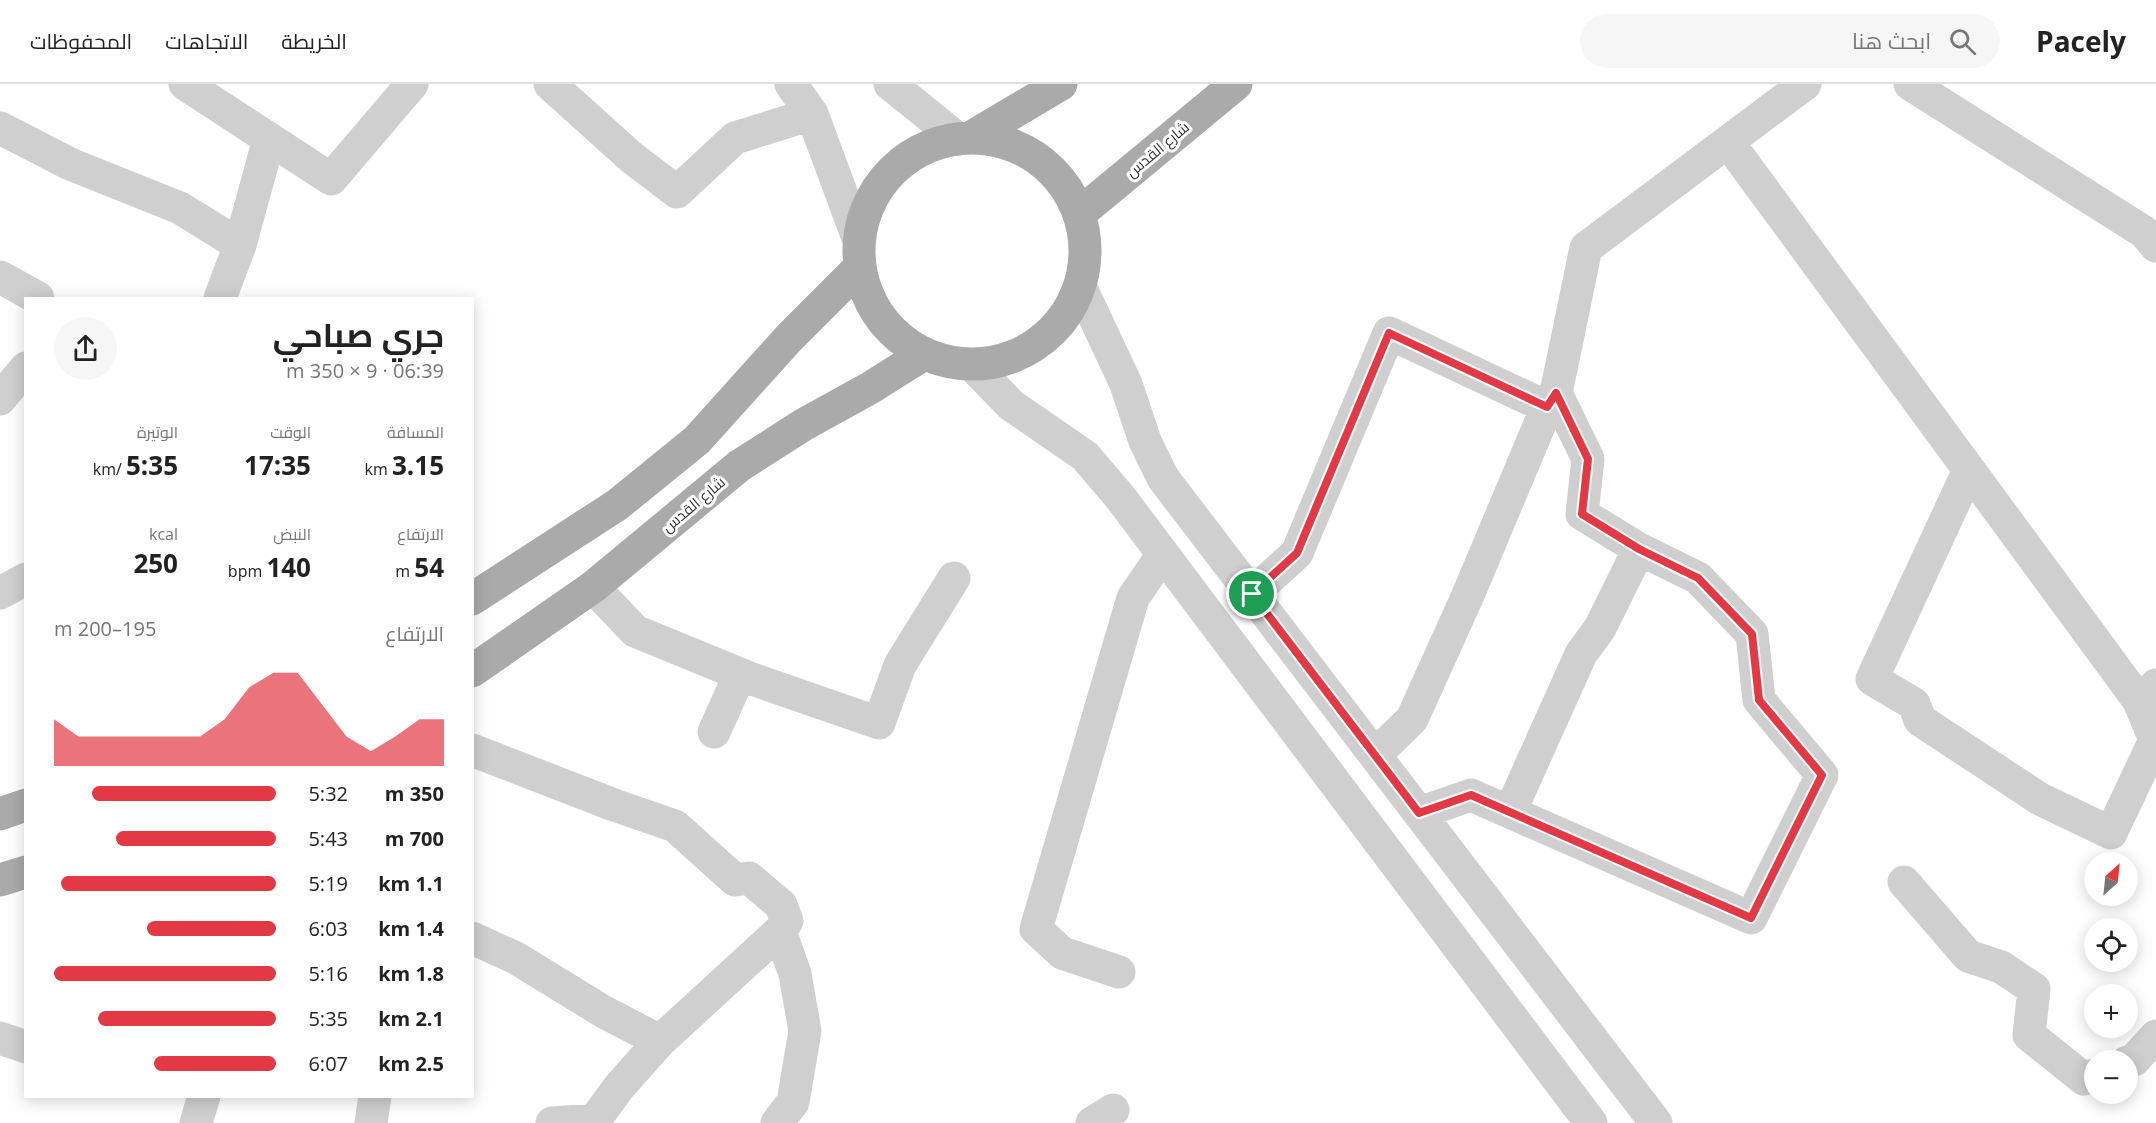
<!DOCTYPE html>
<html lang="ar">
<head>
<meta charset="utf-8">
<style>
  body { margin:0; font-family:"Open Sans",Cairo,sans-serif; background:#f6f6f6; color:#222; direction:rtl; height:100vh; display:flex; flex-direction:column; font-size:22px; white-space:nowrap }
  * { box-sizing:border-box; margin:0 }
  p { font-size:20px; color:#767676 }
  .icon { flex:none; width:33px; height:33px; fill:none; stroke:currentColor; stroke-width:2; stroke-linecap:round; stroke-linejoin:round }
  .map { position:relative; flex:1; overflow:hidden; direction:ltr }
  .details { position:absolute; left:24px; top:213px; width:450px; height:801px; display:flex; flex-direction:column; background:#fff; border-radius:0px; box-shadow:0 3px 15px #0003; direction:rtl }
  .details>* { flex:none }
  .needle { width:39px; rotate:27deg }
  .controls { position:absolute; left:2084px; top:768px; display:grid; gap:12px }
  .controls a { display:grid; place-items:center; width:54px; height:54px; border-radius:50%; background:#fff; box-shadow:0 3px 15px #0003; font-size:30px }
  .pin { position:absolute; display:grid; place-items:center; width:51px; height:51px; color:#fff; margin:-26px; border:3px solid #fff; border-radius:50%; box-shadow:0 2px 6px #0007 }
  .round { display:grid; place-items:center; flex:none; width:63px; height:63px; border-radius:32px; background:#f6f6f6 }
  .summary { display:flex; align-items:center; justify-content:space-between; height:102px; padding:0 30px }
  h1 { font-size:33px; font-weight:700; line-height:45px }
  .metrics { display:grid; grid-template-columns:repeat(3,1fr); gap:9px; height:102px; padding:6px 30px }
  .metrics div { display:grid; align-content:center }
  .metrics b { font-size:26px; font-weight:700 }
  .metrics small { font-size:16px; font-weight:400 }
  .metrics p { font-size:16px }
  .chart { height:168px; padding:12px 30px }
  .chart p { display:flex; justify-content:space-between }
  .chart svg { width:100%; height:108px; margin-top:6px; fill:#e33945; opacity:.7 }
  ul { padding:0 30px; list-style:none; font-size:20px }
  li { display:grid; grid-template-columns:96px 72px 1fr; align-items:center; height:45px }
  li i { height:15px; border-radius:8px; background:#e33945 }
  header { display:flex; align-items:center; gap:36px; box-sizing:border-box; height:84px; padding:0 30px; background:#fff; border-bottom:2px solid #e0e0e0 }
  header strong { font-size:28px }
  nav { display:flex; gap:33px; margin-inline-start:auto; font-size:21px }
  .search { width:420px; height:54px; background:#f6f6f6; display:flex; align-items:center; gap:15px; box-sizing:border-box; padding:0 21px; border-radius:33px; color:#767676; font-size:22px }
  .map>svg:first-child { display:block }
</style>
</head>
<body>
<header>
<strong>Pacely</strong>
<div class="search"><svg class="icon" aria-label="search" viewBox="0 0 24 24"><circle cx="10" cy="10" r="6"/><path d="M15 15l6 6"/></svg>ابحث هنا</div>
<nav><a>الخريطة</a><a>الاتجاهات</a><a>المحفوظات</a></nav>
</header>
<div class="map">
<svg width="2156" height="1039" viewBox="0 0 2156 1039">
  <rect width="100%" height="100%" fill="#fff"/>
  <g fill="none" stroke-linecap="round" stroke-linejoin="round">
    <!-- minor -->
    <path stroke="#cfcfcf" stroke-width="33" d="M185 0 331 95 412 0
      M550 0 631 73 677 108 735 54 812 30
      M791 0 812 30 858 154
      M890 0 958 55
      M1910 0 2144 148 2156 162
      M0 44 70 80 180 124 240 161 269 55
      M1728 58 2139 617 2156 601
      M0 193 38 214
      M1080 202 1126 300 1145 357 1163 394 1656 1039
      M220 214 240 161
      M972 281 1011 321 1085 372 1120 413 1591 1039
      M0 315 26 284
      M1969 386 1872 595 1914 620 1920 636 2040 715 2111 749 2155 656 2139 617
      M593 503 635 547 752 595 879 639 900 581 954 494
      M0 509 26 495
      M1252 510 1297 469 1389 249 1547 323 1556 309
      M714 648 740 590
      M472 666 614 721 675 742 735 796 749 794 781 821 787 837 780 847
      M1375 671 1412 635 1468 511 1547 323
      M1510 728 1581 570 1600 544 1639 465
      M1419 729 1471 711 1751 834 1822 691 1759 616 1752 550 1698 494 1639 465 1582 430 1588 375 1556 309 1586 164 1805 0
      M1904 798 1968 872 2001 883 2034 905 2029 951 2084 995 2094 991
      M472 854 516 874 604 928 660 957 619 1003 595 1036 552 1039
      M1119 888 1062 869 1036 845 1133 514 1163 470
      M0 954 26 963
      M660 957 780 847 795 890 805 947 793 1018 777 1039
      M2127 978 2134 976 2156 952
      M196 1039 204 1012
      M371 1039 375 1012
      M1092 1039 1113 1026"/>
    <!-- major -->
    <path stroke="#aaa" stroke-width="33" d="M970 54 1061 0
      M859 167a113 113 0 1 1 226 0a113 113 0 1 1-226 0Z
      M1079 130 1236 0
      M472 515 617 421 697 356 789 254 859 184
      M472 587 593 503 739 382 803 341 870 304 924 270
      M0 730 26 721
      M0 796 26 788"/>
  </g>
  <g fill="none" stroke-linecap="round" stroke-linejoin="round">
    <defs>
      <path id="route" d="M1389 249 1547 323 1556 309 1588 375 1582 430 1639 465 1698 494 1752 550 1759 616 1822 691 1751 834 1471 711 1419 729 1252 510 1297 469Z"/>
    </defs>
    <!-- route casing -->
    <use href="#route" stroke="#fff" stroke-width="12"/>
    <!-- route -->
    <use href="#route" stroke="#e33945" stroke-width="8"/>
  </g>
  <g text-anchor="middle" dominant-baseline="central" stroke-width="6" stroke-linejoin="round" paint-order="stroke">
    <!-- street labels -->
    <g font-size="15" fill="#323232" stroke="#fff">
      <text transform="translate(1157 65) rotate(-40)">شارع القدس</text>
      <text transform="translate(693 420) rotate(-40)">شارع القدس</text>
    </g>
  </g>
</svg>
<div class="controls">
<a><svg class="needle" viewBox="-14 -14 28 28"><path d="M0-13l5 13h-10z" fill="#e53935"/><path d="M0 13l5-13h-10z" fill="#767676"/></svg></a>
<a><svg class="icon" aria-label="locate" viewBox="0 0 24 24"><circle cx="12" cy="12" r="6"/><path d="M12 2v4M12 18v4M2 12h4M18 12h4"/></svg></a>
<a>+</a>
<a>−</a>
</div>
<div class="pin" style="left:1252px;top:510px;background:#1e9e55"><svg class="icon" aria-label="arrive" viewBox="0 0 24 24"><path d="M6 21V4h12l-3 4 3 4H6"/></svg></div>
<section class="details">
<div class="summary"><div><h1>جري صباحي</h1><p>06:39 · 9 × 350 m</p></div><a class="round"><svg class="icon" aria-label="share" viewBox="0 0 24 24"><path d="M12 15V3M7 8l5-5 5 5M5 13v7h14v-7"/></svg></a></div>
<div class="metrics">
<div><p>المسافة</p><b>3.15<small> km</small></b></div>
<div><p>الوقت</p><b>17:35</b></div>
<div><p>الوتيرة</p><b>5:35<small> /km</small></b></div>
</div>
<div class="metrics">
<div><p>الارتفاع</p><b>54<small> m</small></b></div>
<div><p>النبض</p><b>140<small> bpm</small></b></div>
<div><p>kcal</p><b>250</b></div>
</div>
<div class="chart"><p><span>الارتفاع</span>195–200 m</p>
<svg viewBox="0 0 160 44" preserveAspectRatio="none"><path d="M0 44V25L10 32L20 32L30 32L40 32L50 32L60 32L70 25L80 12L90 6L100 6L110 19L120 32L130 38L140 32L150 25L160 25V44z"/></svg>
</div>
<ul>
<li><b>350 m</b>5:32<i style="width:83%"></i></li>
<li><b>700 m</b>5:43<i style="width:72%"></i></li>
<li><b>1.1 km</b>5:19<i style="width:97%"></i></li>
<li><b>1.4 km</b>6:03<i style="width:58%"></i></li>
<li><b>1.8 km</b>5:16<i style="width:100%"></i></li>
<li><b>2.1 km</b>5:35<i style="width:80%"></i></li>
<li><b>2.5 km</b>6:07<i style="width:55%"></i></li>
</ul>
</section>
</div>
</body>
</html>
